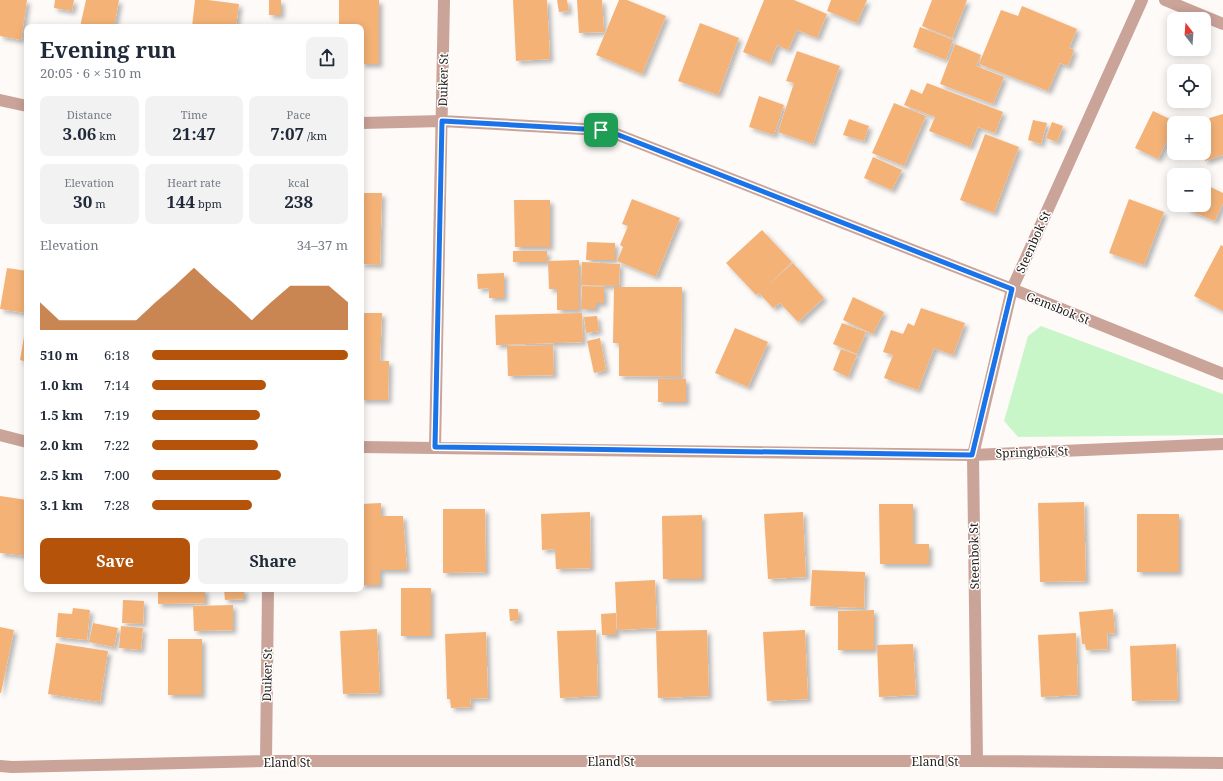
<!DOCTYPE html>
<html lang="en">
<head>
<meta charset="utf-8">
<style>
  body { margin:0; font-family:"Noto Serif",serif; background:#f2f2f3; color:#1f2937; height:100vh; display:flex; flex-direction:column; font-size:15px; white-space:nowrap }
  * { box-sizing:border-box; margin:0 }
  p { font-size:13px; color:#747a83 }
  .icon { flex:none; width:22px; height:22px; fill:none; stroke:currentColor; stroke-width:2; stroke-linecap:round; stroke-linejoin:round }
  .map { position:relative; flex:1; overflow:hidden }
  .panel { position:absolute; left:24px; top:24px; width:340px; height:568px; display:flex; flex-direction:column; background:#fff; border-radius:8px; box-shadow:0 2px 10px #0003 }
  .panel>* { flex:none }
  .needle { width:26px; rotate:343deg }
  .controls { position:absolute; left:1167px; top:12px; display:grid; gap:8px }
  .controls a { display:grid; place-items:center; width:44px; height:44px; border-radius:8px; background:#fff; box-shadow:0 2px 10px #0003; font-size:20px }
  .pin { position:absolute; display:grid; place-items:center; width:34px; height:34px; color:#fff; margin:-17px; border-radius:8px; box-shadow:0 2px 6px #0006 }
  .round { display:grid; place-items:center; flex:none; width:42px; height:42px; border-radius:8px; background:#f2f2f3 }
  .summary { display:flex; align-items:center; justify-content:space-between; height:68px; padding:0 16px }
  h1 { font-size:22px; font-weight:700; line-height:30px }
  .metrics { display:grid; grid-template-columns:repeat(3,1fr); gap:6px; height:68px; padding:4px 16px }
  .metrics div { display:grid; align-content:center; border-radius:8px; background:#f2f2f3; text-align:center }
  .metrics b { font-size:17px; font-weight:700 }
  .metrics small { font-size:11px; font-weight:400 }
  .metrics p { font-size:11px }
  .chart { height:112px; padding:8px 16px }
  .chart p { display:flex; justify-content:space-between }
  .chart svg { width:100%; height:72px; margin-top:4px; fill:#b45309; opacity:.7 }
  .button { display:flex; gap:8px; margin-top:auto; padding:8px 16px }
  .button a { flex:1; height:46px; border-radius:8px; background:#b45309; color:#fff; font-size:16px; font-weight:700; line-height:46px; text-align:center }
  .button a+a { background:#f2f2f3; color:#1f2937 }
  ul { padding:0 16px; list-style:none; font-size:13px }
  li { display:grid; grid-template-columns:64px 48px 1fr; align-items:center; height:30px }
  li i { height:10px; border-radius:5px; background:#b45309 }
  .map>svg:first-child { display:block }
</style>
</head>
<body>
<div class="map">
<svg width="1223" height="781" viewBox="0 0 1223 781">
  <defs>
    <filter id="shadow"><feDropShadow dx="3.5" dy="3.5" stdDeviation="2" flood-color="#0004"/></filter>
  </defs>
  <rect width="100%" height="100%" fill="#fdfaf8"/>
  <!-- green -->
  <path fill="#c9f6c8" d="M1041 326 1223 394V435L1018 437 1004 421 1028 336Z"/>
  <!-- building -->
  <path fill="#f4b277" filter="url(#shadow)" d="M0 0H27L21 40 0 36Z
    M55 0H74L72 11 54 8Z
    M86 0H119L114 27H80Z
    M195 0H208L239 4 236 27H192Z
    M269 0H281V15H269Z
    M339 0H379V64H361V27H339Z
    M513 0H547L550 59 516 61Z
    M557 0H567L569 11 559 12Z
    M577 0H602L604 32 579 33Z
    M619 0H627L666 16 642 74 596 55Z
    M764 0H794L827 14 817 38 797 30 788 50 777 45 770 63 743 52Z
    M831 0H867L857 23 827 11Z
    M932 0H967L952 38 922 26Z
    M1022 6 1077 29 1069 48 1074 50 1068 66 1060 63 1048 91 979 64 1001 10 1018 16Z
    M700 23 739 38 718 95 678 81Z
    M920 27 953 40 946 60 913 47Z
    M955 44 981 55 976 66 1004 77 993 104 940 84Z
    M797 51 840 66 813 144 778 132 794 83 786 81Z
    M927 83 1003 112 995 133 978 127 970 147 929 131 935 117 904 105 911 89 922 94Z
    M759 96 784 105 774 135 749 127Z
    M894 103 926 116 904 166 872 153Z
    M1153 111 1176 122 1174 123V126L1158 159 1135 148Z
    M1223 114V155L1205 161 1203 153H1204V123H1193Z
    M849 119 869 126 864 141 843 135Z
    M1033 120 1047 123 1041 144 1028 140Z
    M1052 122 1063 126 1057 142 1046 138Z
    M985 134 1019 147 994 213 960 200Z
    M873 157 902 170 892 190 864 178Z
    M1204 184 1223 193V203L1215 221 1186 209 1188 205H1204Z
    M361 193H382L380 265 361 264Z
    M632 199 680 218 656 277 617 261 623 247 620 245 628 226 622 224Z
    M1129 199 1164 212 1144 265 1109 253Z
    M514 200H550V247H515Z
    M762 230 792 262 767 286 793 263 824 298 798 322 780 303 773 308 759 293 756 295 726 263Z
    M587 242 615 243V260H586Z
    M1221 245 1223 246V311L1194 296Z
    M513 251H547V262H513Z
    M579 260V310H557V289H549L548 261Z
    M582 262 620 264 619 286 581 285Z
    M7 268 27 271V306L26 313 0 309Z
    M504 273V298H489V288L478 289 477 274Z
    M582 286 604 287V303H596V309H581Z
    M614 287H682L681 377 619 376V343H613Z
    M853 297 884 312 873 334 843 320Z
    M921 308 965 323 953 355 934 348 918 390 884 378 893 355 883 352 891 330 903 334 908 323 914 326Z
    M361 313H382L380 361H389L388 400H361Z
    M582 313 583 342 496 345 495 315Z
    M597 316 599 331 586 333 584 317Z
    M842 323 866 332 857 354 833 344Z
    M26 325H27V362L20 360Z
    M735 328 768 342 748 387 715 373Z
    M600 338 606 370 594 373 587 341Z
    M553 345 554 375 508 376 507 346Z
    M841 349 857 355 848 377 833 370Z
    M658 379H686V402H658Z
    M0 496 27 500V556L0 553Z
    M1084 502 1086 581 1040 582 1038 503Z
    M381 503V516H403L407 570H380V585H361V504Z
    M879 504H913V544H929V564H880Z
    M443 509H485L486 572 443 573Z
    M590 512 591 568 556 569 555 549 542 550 541 514Z
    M803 512 806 577 768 579 764 514Z
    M1137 514H1179V572H1137Z
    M702 515V579H663L662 516Z
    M812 570 865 572 864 608 810 606Z
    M655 580 657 628 617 630 615 582Z
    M401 588H431V636H401Z
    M158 589H205V603L158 604Z
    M224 589H244V599L225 600Z
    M123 600 144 601 143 624 122 623Z
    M233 605V630L194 631 193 606Z
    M73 608 90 610 87 640 56 637 58 613 72 614Z
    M509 609H518L519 620 510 621Z
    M1113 609 1115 633 1107 634 1108 649 1086 650 1085 644H1082L1079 612Z
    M874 610V650H838V611Z
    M616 613V635H602L601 614Z
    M93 623 118 628 114 647 89 642Z
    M121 626 143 628 141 650 119 648Z
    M0 627 14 630 1 693H0Z
    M377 629 380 693 343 694 340 631Z
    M596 630 598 696 560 698 557 631Z
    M707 630 709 696 658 698 656 631Z
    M805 630 808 699 767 701 763 632Z
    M486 632 488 698 470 699 471 707 451 708 450 699H447L445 634Z
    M1076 633 1078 695 1041 697 1038 635Z
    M168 639H202V695H168Z
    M56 643 108 651 100 702 48 694Z
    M913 644 916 695 879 697 877 645Z
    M1176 644 1178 700 1132 701 1130 646Z"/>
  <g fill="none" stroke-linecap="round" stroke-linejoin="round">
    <!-- street -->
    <path stroke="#caa399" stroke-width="12" d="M1165 0 1223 24
      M0 100 27 106
      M361 123 442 121 601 130 611 132 1012 289 1223 374
      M0 435 27 442
      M361 447 973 455 1223 444
      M435 447 444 0
      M266 761 268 589
      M977 761 973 455 1012 289 1142 0
      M0 766 12 767 266 761H977L1223 763"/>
  </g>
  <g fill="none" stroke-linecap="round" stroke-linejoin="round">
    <defs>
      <path id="route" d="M442 121 601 130 611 132 1012 289 972 455 435 447Z"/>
    </defs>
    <!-- route casing -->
    <use href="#route" stroke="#fff" stroke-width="8"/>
    <!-- route -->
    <use href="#route" stroke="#1a73e8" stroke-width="5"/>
  </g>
  <g text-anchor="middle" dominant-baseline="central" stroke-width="3" stroke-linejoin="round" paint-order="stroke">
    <!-- street labels -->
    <g font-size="12" fill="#26211c" stroke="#fff">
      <text transform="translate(443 80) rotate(-89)">Duiker St</text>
      <text transform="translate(1033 242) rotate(-66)">Steenbok St</text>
      <text transform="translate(1058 308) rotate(22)">Gemsbok St</text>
      <text transform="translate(1032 452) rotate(-2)">Springbok St</text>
      <text transform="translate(974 556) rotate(-91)">Steenbok St</text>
      <text transform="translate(267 675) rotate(-89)">Duiker St</text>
      <text x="611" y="761">Eland St</text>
      <text x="935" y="761">Eland St</text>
      <text x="287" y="762">Eland St</text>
    </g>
  </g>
</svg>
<div class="controls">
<a><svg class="needle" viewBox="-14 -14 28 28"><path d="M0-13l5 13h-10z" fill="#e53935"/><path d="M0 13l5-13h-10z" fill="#747a83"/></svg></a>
<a><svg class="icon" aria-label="locate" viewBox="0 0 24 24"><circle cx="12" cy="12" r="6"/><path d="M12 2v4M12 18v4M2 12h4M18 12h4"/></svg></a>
<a>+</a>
<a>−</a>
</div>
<div class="pin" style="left:601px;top:130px;background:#1e9e55"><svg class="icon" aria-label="arrive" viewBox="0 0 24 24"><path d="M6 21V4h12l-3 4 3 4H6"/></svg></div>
<section class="panel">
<div class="summary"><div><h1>Evening run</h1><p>20:05 · 6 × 510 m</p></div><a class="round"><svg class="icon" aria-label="share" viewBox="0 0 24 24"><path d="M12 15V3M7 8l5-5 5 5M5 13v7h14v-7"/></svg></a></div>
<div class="metrics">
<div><p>Distance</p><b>3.06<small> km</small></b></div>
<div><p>Time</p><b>21:47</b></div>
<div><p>Pace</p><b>7:07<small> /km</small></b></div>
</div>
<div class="metrics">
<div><p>Elevation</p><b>30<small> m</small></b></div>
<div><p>Heart rate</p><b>144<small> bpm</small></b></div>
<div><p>kcal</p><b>238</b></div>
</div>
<div class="chart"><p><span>Elevation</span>34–37 m</p>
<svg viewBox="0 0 160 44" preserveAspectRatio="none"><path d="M0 44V27L10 38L20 38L30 38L40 38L50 38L60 27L70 17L80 6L90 17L100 27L110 38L120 27L130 17L140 17L150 17L160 27V44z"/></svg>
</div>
<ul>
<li><b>510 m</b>6:18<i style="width:100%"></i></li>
<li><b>1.0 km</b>7:14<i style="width:58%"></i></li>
<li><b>1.5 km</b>7:19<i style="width:55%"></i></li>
<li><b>2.0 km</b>7:22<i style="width:54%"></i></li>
<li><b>2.5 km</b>7:00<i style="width:66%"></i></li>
<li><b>3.1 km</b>7:28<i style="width:51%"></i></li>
</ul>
<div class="button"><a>Save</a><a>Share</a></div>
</section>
</div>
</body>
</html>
